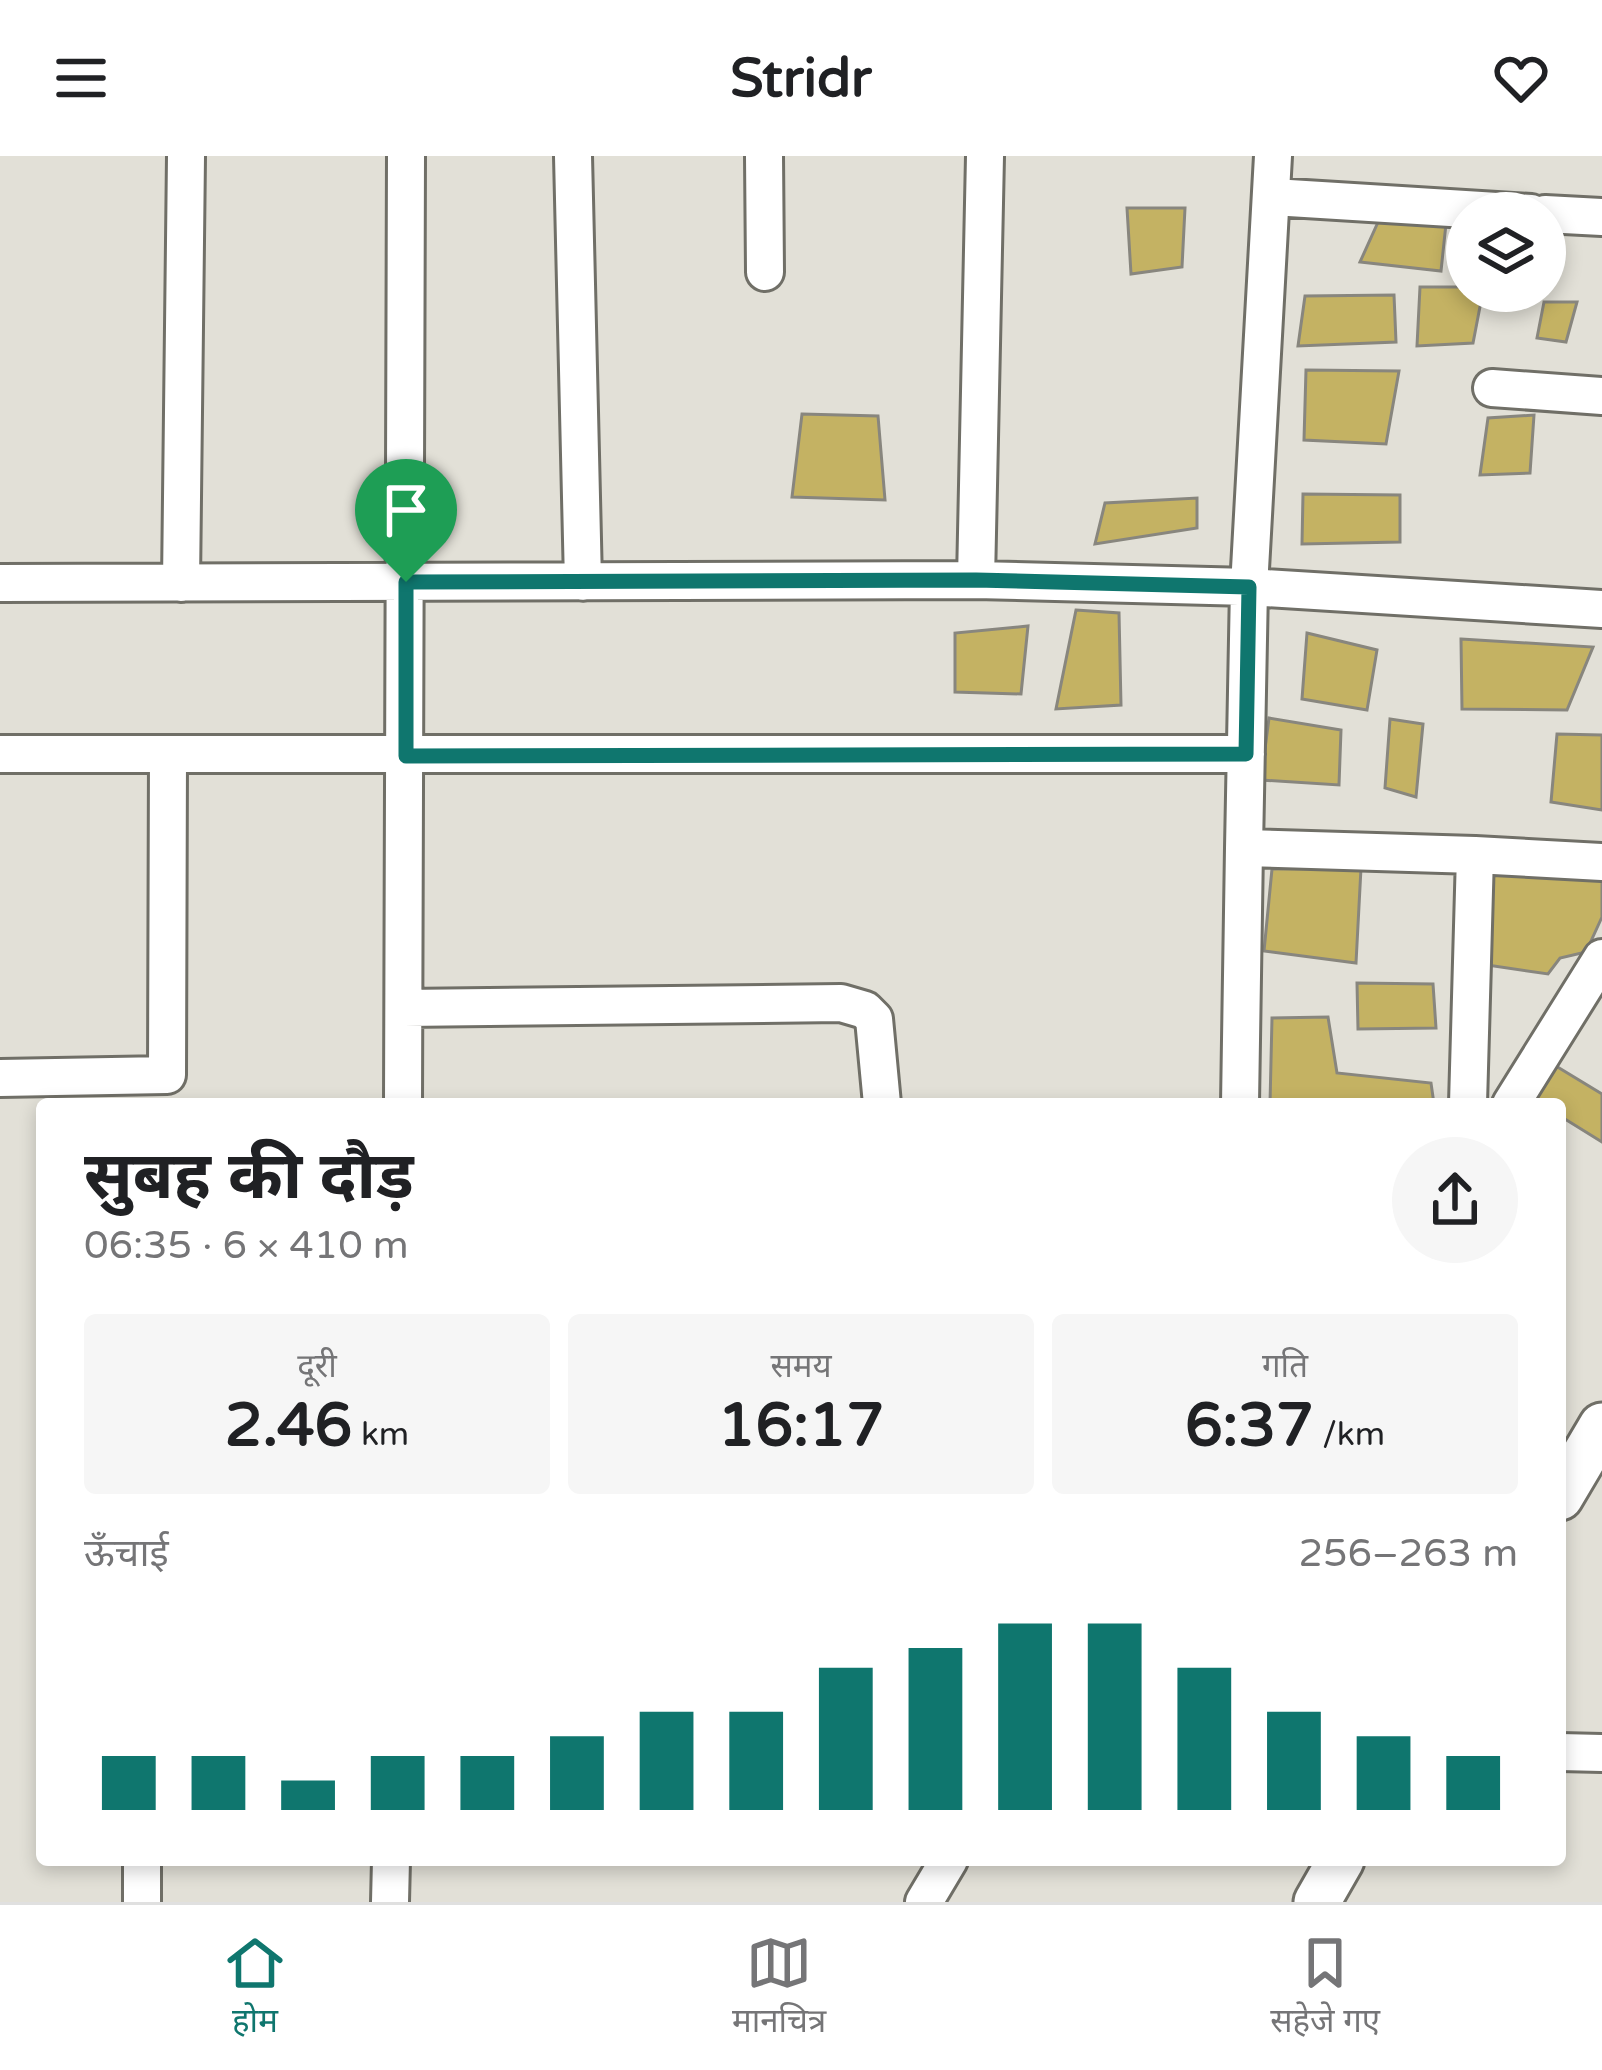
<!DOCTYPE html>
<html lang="hi">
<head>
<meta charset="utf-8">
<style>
  body { margin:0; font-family:"Varela Round","Noto Sans Devanagari",sans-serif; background:#f6f6f6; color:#202124; height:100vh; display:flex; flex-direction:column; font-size:45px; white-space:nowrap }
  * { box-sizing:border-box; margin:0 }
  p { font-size:39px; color:#757577 }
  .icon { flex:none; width:66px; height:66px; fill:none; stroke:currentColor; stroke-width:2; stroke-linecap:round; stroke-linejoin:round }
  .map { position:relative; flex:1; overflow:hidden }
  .details { position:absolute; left:36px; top:942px; width:1530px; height:768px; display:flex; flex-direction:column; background:#fff; border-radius:12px; box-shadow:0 6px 18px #0003 }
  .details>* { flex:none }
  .controls { position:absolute; left:1446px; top:36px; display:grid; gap:24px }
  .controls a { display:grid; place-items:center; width:120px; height:120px; border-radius:50%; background:#fff; box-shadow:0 6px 18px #0003; font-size:60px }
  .pin { position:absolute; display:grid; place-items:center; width:102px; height:102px; color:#fff; margin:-123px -51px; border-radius:50% 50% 50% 0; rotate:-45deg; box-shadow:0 0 12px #0007 }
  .pin .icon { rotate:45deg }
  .round { display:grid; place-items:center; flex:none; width:126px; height:126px; border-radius:63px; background:#f6f6f6 }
  .overview { display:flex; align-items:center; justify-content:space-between; height:204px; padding:0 48px }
  h1 { font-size:66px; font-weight:700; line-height:90px }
  .metrics { display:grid; grid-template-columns:repeat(3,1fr); gap:18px; height:204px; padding:12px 48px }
  .metrics div { display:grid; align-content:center; border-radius:12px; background:#f6f6f6; text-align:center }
  .metrics b { font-size:60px; font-weight:700 }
  .metrics small { font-size:33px; font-weight:400 }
  .metrics p { font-size:33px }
  .chart { height:336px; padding:24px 48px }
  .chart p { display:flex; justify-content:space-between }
  .chart svg { width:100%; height:216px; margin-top:12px; stroke:#0f766e; stroke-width:6 }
  header { display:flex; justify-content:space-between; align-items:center; height:156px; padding:0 48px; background:#fff; font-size:54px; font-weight:700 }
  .tab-bar { display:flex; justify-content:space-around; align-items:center; height:168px; border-top:3px solid #e0e0e0; background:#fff; font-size:33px; color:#757577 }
  .tab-bar a { display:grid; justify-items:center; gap:6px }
  .tab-bar .current { color:#0f766e }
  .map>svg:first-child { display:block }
</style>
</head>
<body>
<header><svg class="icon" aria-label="menu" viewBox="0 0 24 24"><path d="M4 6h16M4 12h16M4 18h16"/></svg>Stridr<svg class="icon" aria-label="heart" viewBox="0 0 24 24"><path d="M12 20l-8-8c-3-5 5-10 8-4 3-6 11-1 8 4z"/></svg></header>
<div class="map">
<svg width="1602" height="1746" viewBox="0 0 1602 1746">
  <rect width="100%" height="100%" fill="#e2e0d7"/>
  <!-- building -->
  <path fill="#c4b263" stroke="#88867e" stroke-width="3" d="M1127 52H1185L1182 111 1131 118Z
    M1379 64 1446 68 1441 115 1360 106Z
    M1420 131H1467V135H1483L1473 187 1417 190Z
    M1394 139 1396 186 1298 190 1305 140Z
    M1544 146H1577L1566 186 1537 182Z
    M1306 214 1399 215 1386 288 1304 284Z
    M802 258 878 260 885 344 792 341Z
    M1534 259 1530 317 1480 319 1488 262Z
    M1303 338 1400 339V386L1302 388Z
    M1197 342V372L1095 388 1105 347Z
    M1076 454 1119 457 1121 549 1056 553Z
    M1028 470 1021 538 955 536V477Z
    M1307 477 1377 494 1367 554 1302 543Z
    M1461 483 1593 491 1567 554 1462 553Z
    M1269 562 1341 574 1339 629 1261 624Z
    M1390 563 1423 568 1416 641 1385 632Z
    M1557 578 1602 579V654L1551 646Z
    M1361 712 1356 807 1264 795 1272 713Z
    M1490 712 1602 719V761L1586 796 1560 802 1548 818 1487 809Z
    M1357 827 1433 828 1436 872 1358 873Z
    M1328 861 1337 917 1431 927 1434 948H1270L1272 862Z
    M1546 904 1602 938V986L1560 960V948L1534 945Z"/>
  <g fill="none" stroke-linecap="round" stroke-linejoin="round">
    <defs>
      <path id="minor" d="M573 0 583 426
        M764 0 765 116
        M985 0 976 424 1249 431 1244 692 1475 699 1468 948
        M1273 0 1249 431 1602 453
        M1273 41 1531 57
        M1545 58 1602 61
        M1492 232 1602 240
        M0 427 976 424
        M181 427 186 0
        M0 598H1246
        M1475 699 1602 706
        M404 852 841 847 865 854 874 863 882 948
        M0 922 167 919 168 599
        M403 948 406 0
        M1240 948 1244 692
        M1511 948 1602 802
        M1560 1596 1602 1597
        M142 1746V1704
        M390 1746 391 1704
        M924 1746 949 1704"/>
      <path id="tertiary" d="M1560 1341 1602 1270
        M1317 1746 1341 1704"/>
    </defs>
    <!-- minor casing -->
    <use href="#minor" stroke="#706f67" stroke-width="42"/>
    <!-- tertiary casing -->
    <use href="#tertiary" stroke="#706f67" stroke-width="51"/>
    <!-- minor -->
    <use href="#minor" stroke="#fff" stroke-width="36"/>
    <!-- tertiary -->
    <use href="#tertiary" stroke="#fff" stroke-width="45"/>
  </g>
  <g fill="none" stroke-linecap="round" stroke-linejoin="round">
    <defs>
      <path id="route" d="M976 424 1249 431 1246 598 406 600V426Z"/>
    </defs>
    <!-- route casing -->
    <use href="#route" stroke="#fff" stroke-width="24"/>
    <!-- route -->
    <use href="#route" stroke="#0f766e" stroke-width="15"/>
  </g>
</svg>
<div class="controls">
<a><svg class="icon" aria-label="layers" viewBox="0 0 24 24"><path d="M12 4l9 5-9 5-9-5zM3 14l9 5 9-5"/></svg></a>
</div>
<div class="pin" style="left:406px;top:426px;background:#1e9e55"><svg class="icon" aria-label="arrive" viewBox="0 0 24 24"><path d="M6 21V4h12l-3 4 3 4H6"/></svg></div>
<section class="details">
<div class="overview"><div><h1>सुबह की दौड़</h1><p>06:35 · 6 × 410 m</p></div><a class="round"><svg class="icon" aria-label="share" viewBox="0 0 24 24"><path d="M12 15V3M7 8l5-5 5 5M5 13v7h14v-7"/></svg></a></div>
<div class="metrics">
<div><p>दूरी</p><b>2.46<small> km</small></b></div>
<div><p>समय</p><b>16:17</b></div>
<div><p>गति</p><b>6:37<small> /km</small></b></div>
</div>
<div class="chart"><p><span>ऊँचाई</span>256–263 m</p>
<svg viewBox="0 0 160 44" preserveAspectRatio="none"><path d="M5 44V33M15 44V33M25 44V38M35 44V33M45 44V33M55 44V29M65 44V24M75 44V24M85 44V15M95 44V11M105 44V6M115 44V6M125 44V15M135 44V24M145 44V29M155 44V33"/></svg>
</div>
</section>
</div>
<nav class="tab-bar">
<a class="current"><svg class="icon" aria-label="home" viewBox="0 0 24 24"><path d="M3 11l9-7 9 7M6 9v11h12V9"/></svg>होम</a>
<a><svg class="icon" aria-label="map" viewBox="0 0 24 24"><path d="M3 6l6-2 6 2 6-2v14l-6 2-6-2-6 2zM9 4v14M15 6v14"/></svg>मानचित्र</a>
<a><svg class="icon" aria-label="saved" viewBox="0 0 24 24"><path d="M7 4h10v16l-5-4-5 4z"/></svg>सहेजे गए</a>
</nav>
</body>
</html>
